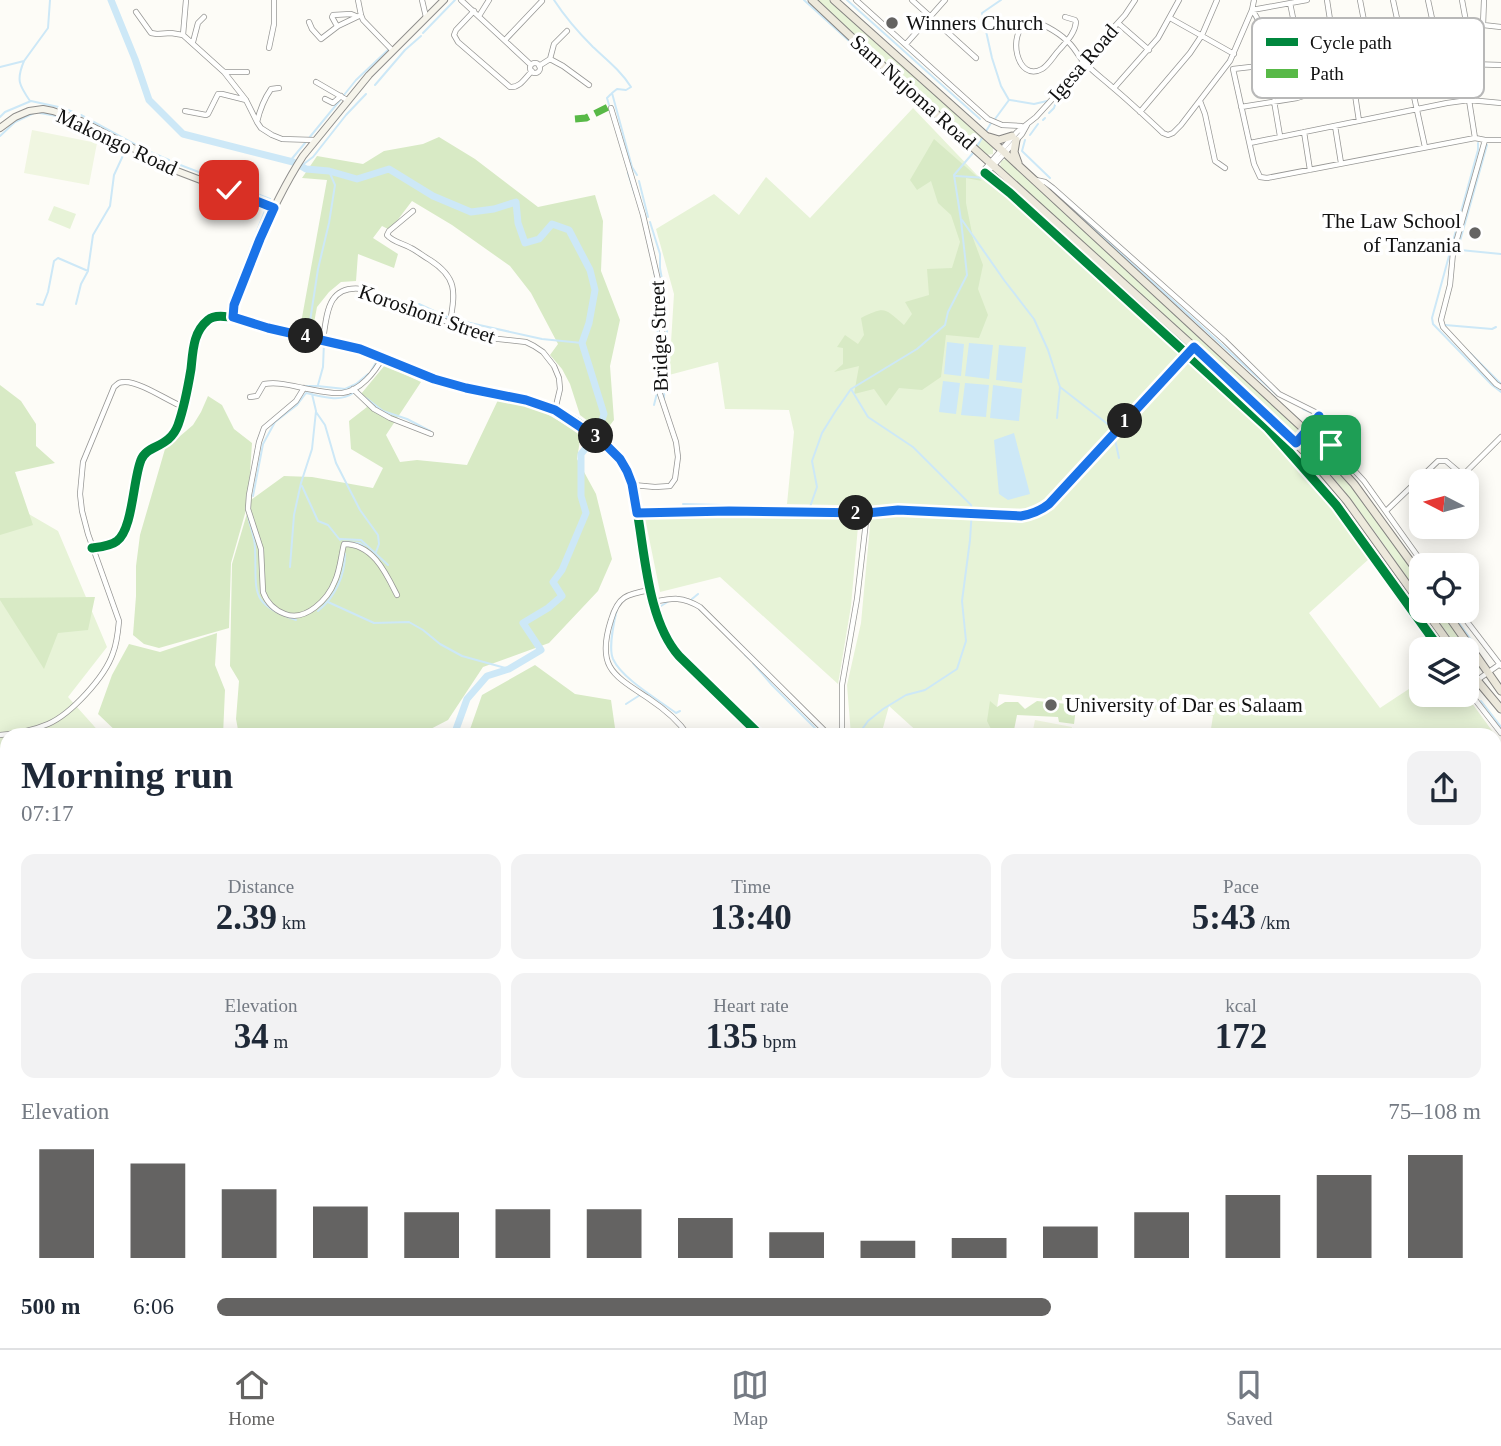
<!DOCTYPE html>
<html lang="en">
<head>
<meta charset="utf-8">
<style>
  body { margin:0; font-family:"Times New Roman",serif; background:#f2f2f3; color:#1f2937; height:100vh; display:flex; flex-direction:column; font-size:26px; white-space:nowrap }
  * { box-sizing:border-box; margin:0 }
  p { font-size:23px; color:#747a83 }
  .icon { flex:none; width:38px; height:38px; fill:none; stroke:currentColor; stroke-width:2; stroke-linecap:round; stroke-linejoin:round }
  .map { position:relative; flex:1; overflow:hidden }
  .panel { position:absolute; left:0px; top:728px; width:1502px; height:621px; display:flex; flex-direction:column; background:#fff; border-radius:21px 21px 0 0; box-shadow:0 4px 18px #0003 }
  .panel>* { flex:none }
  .needle { width:46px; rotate:276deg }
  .buttons { position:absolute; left:1409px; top:469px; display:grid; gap:14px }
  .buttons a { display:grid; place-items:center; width:70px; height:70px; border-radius:14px; background:#fff; box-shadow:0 4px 18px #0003; font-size:35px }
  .pin { position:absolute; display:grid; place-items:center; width:60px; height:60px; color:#fff; margin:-30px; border-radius:14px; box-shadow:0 4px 10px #0006 }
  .km { position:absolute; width:35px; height:35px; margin:-18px; border-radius:50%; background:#222; color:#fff; font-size:19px; line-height:35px; text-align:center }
  .round { display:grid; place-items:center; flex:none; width:74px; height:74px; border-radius:14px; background:#f2f2f3 }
  .headline { display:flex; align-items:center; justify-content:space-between; height:119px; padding:0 21px }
  h1 { font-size:38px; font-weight:700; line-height:52px }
  .metrics { display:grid; grid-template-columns:repeat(3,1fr); gap:10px; height:119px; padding:7px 21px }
  .metrics div { display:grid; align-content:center; border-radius:14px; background:#f2f2f3; text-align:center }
  .metrics b { font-size:35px; font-weight:700 }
  .metrics small { font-size:19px; font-weight:400 }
  .metrics p { font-size:19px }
  .chart { height:196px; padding:14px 21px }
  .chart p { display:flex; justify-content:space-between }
  .chart svg { width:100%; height:126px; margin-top:7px; stroke:#646362; stroke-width:6 }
  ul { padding:0 21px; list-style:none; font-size:23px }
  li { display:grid; grid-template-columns:112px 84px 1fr; align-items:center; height:52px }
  li i { height:18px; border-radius:9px; background:#646362 }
  .tabs { display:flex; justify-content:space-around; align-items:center; height:98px; border-top:2px solid #e0e1e3; background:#fff; font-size:19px; color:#747a83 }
  .tabs a { display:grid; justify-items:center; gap:4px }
  .tabs .current { color:#646362 }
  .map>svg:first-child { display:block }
</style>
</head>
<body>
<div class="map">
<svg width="1501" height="1348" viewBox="0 0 1501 1348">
  <rect width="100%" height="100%" fill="#fdfcf7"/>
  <!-- green -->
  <path fill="#e7f3d7" d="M816 0H832L993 148V154L987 155Z
    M913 108 977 175 1039 223 1183 355 1035 509 787 504 794 432 789 410 725 409 718 362 669 375 674 294 656 229 714 194 739 215 766 177 810 218Z
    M1006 159 1303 430 1298 435 1292 433 1000 167 1001 161Z
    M54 206 76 214 70 229 48 220Z
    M1188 361 1303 469 1370 558 1309 613 1380 708 1421 681V695H1466L1501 743V915L1495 920 1494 735H1210L1213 716 999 694 993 735H921L889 706 881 735H851L847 685 861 623 871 515 1039 517Z
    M1307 436 1355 489 1421 582V597C1383 544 1347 489 1302 442Z
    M15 506 58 531 107 647 68 697 102 735H7V1066L0 1057V517Z
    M644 513 859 515 851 606 838 684 720 577 660 592Z
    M1431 611H1442L1481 665 1479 670 1474 671 1467 660 1466 649H1459Z
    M1501 1045V1348H1435L1436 1342H1494V1046Z"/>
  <!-- forest -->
  <path fill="#d8eac5" d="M439 137 475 159 538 207 595 195 603 221 601 271 620 320 610 366 614 420 604 433 580 415 570 384 562 369 550 355 558 344 531 293 510 266 452 225 412 201 390 230 382 226 373 238 398 254 394 268 358 254 356 281 341 282 329 292 317 307 313 328 301 323 327 180 302 178 317 156 363 164 384 151 423 144Z
    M934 139 982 181 966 178V203L973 238 983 265 978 289 988 315 979 338 946 335 941 377 922 390 899 388 886 406 874 389 854 394 859 366 834 372 843 364V348L837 347 845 335 858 344 864 335 861 318C886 306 884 308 904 325L912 314 905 302 929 295 927 269 952 268 960 242 951 215 938 203 931 181 917 190 910 180Z
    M385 365 421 382 386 435 400 462 417 460 467 465 498 400 537 408 581 434 577 459 596 494 612 559 598 591 549 643 483 667 448 720 419 735H239L236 719 239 681 230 666 232 564 251 500 284 476 312 477 373 488 383 468 351 449 349 421 367 407 361 394Z
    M0 385 21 401 36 424V446L55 463 15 472 33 525 0 535Z
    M208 396 222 405 234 429 252 443 248 503 231 563 229 628 159 648 144 644 133 635 136 596V566L140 535 165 449 193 425 201 412Z
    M95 597 88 630 58 633 44 669 0 600V598Z
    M217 633 215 665 225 690 223 735H120L98 714 112 675 129 644 160 652Z
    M535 665 575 694 611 700 616 735H531L528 733 527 735H468L482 695Z
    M990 701 997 707 1005 702H1018L1025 709 1037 701 1067 704 1076 708 1074 724 1059 722 1058 717 1017 715 1013 735H994L987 721Z
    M223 1342H518L522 1348H221Z
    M641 1342H726L740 1344 745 1348H634Z
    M1020 1342H1049L1052 1345 1056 1342H1314L1310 1348H1015Z"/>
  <!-- pitch -->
  <path fill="#f0f6e1" d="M32 130 97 143 89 185 24 173Z
    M1035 720 1072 727 1070 735H1032Z"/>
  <!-- water -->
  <path fill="#cde8f7" d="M947 342 964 344 961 376 944 374Z
    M969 343 993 345 989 379 965 376Z
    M999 345 1026 347 1022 383 996 380Z
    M943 381 960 383 956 414 939 412Z
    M965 383 989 385 986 417 961 415Z
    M993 385 1022 389 1019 421 990 418Z
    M1014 433 1030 494 1008 500 999 494 994 440Z"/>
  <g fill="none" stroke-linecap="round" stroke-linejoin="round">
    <!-- stream -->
    <path stroke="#cde8f7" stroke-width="2" d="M554 0C565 17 578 32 593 47 607 60 621 71 631 87L626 90 617 89 612 93 632 167 637 175
      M804 0 859 50
      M847 0 980 119
      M423 33 455 0
      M1104 44 1108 38
      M863 53 870 59
      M24 61C16 80 19 85 30 101
      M1091 63 1097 54 1101 45
      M0 67 24 61 48 28 50 0
      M375 85 405 50 421 36
      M344 95 356 80 389 49
      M913 98 944 127
      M1010 100 1034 104 1047 101
      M609 105 607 98 611 94
      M40 113 62 117
      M1049 113 1054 108 1057 99 1064 91 1069 89 1086 67
      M81 115 136 145
      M0 117 5 112 31 101 63 108 78 114
      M995 119 1009 100 1001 86 992 58 982 13 1001 0
      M1043 120 1045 118
      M80 124 131 152
      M985 133 991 123
      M1030 135 1038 124
      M0 136 15 122 34 113
      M309 138 341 99
      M1025 140 1022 151 1050 178
      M1478 143V150L1432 318 1433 324 1492 385 1501 392
      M1487 145 1458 248 1460 250 1501 254
      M141 148 169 160
      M976 148 982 138
      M140 157 161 168 171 171
      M290 161 305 143
      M175 163 270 199
      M301 166 313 157 346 115 366 94
      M628 173 635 195
      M956 176 987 178 1013 198
      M639 181 648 217
      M1050 189 1277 395
      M962 220 1004 280 1034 319 1048 350 1060 387 1057 418
      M650 222 660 254V268L664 291 667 330 664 399
      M88 270 93 235 110 206 114 175 126 149
      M654 271 660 299 655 366 657 387
      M37 304 43 305 48 292 54 261 58 258 88 271 81 284 76 304
      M419 304 447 317
      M229 309 234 289 266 208
      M461 321 542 339 582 343
      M1445 325 1492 329 1496 327
      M309 328 318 269 329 223 335 185 329 171
      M1470 353 1501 384
      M403 361 421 370
      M371 371 378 359
      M443 378 475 386
      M318 385 323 367 324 342
      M306 386H317L345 389 356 384 368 374
      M1060 387 1114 429
      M456 388 471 391
      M851 389 868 417 913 447 971 505 972 509 970 540 962 601 966 641 957 669 925 690 906 695 883 709 868 721 858 735
      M490 390 553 403
      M366 398 383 411 407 419 430 431
      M654 405 657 393
      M1303 409 1312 413
      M316 412 325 425 336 463 360 510 378 535 379 544 376 552
      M559 417 573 425
      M1114 435 1119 458
      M589 436 591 441 601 449 604 447
      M1338 459 1350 475
      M302 486 318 521 328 525 340 540
      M253 496 263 444 275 422 297 405 306 393C320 396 340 403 353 393
      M683 504 759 506
      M764 507H810L817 487 812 461 822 433 835 412 851 389 917 349 945 325 948 312 967 275 961 220 954 175 973 153
      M248 516C250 526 255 538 255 548 257 592 248 604 296 620
      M340 539 361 540 388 565
      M343 542 360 543 364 546
      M1376 554 1444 649
      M290 567 294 515 301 483 312 449 316 411 312 394
      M692 599 698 594
      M328 602 374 623 409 622 423 630 440 644 462 656 509 669
      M661 606 669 601
      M617 609C614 622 608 647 613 659 622 679 659 700 676 713L680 711
      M318 611C335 597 345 576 345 554
      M1450 611 1478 649
      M745 655 752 661
      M753 663 772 685 822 735
      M1481 701 1501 727
      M626 704 640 695
      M1494 933 1501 929
      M0 947 7 943
      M0 1216 7 1222
      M129 1342 132 1346V1348"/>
    <!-- river -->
    <path stroke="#cde8f7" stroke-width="7" d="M111 0 135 59 149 100 183 134 293 162
      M301 166 306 169 329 171 357 179 389 169 433 196 471 212 494 209 516 202 518 223 525 243 539 239 552 224 569 230 590 270 595 290 589 323 582 343 604 414 598 432
      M454 735 467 699 487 676 509 669 541 650 523 623 548 608 562 596 553 582 562 570 586 513 581 496V454L594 438
      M1501 1161V1167
      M1494 1238 1501 1232
      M1333 1348 1339 1342"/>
    <defs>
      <path id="street" d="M186 0 183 35 224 72 246 100 257 122 261 128 272 135 282 139 314 140
        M358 0 361 15 363 20 393 51
        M422 0 426 17
        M461 0 531 65
        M856 0 988 119 1002 125 1021 126
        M912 0 976 58
        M1327 0 1335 52
        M1360 0 1376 83
        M1393 0 1425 147
        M1428 0 1443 69
        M1462 0 1467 27
        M1290 3 1301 57
        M474 11 456 30 454 35 458 42 510 87C520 88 525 78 532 71
        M136 12 151 33 157 34 171 33 183 35
        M479 16 489 0
        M1065 17 1075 20 1076 22C1075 33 1067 41 1060 49 1054 55 1049 65 1042 69 1017 83 1006 33 1028 22 1036 18 1060 34 1066 40 1073 45 1077 54 1083 61 1091 70 1102 78 1111 86 1129 101 1146 117 1163 133L1168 135 1173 133 1181 125 1230 61 1252 10 1254 0
        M1170 18 1234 54
        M309 22 312 29 321 39 338 26 361 15
        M1118 23 1149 50
        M1483 25 1484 0
        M337 26 332 17 333 15 351 14 356 16
        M1461 28 1474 100
        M505 40 542 1
        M193 42 198 23 204 17
        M906 44 945 0
        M269 48 274 24V0
        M550 59 563 66 589 85
        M1289 59 1297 98
        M530 68a5 5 0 1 1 10 0a5 5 0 1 1-10 0Z
        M1268 65C1266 45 1264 26 1252 10L1307 0
        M539 66 550 59 554 44 567 31
        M1233 69 1254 164 1260 177 1267 178 1475 138
        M1233 69 1268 65 1289 59 1322 55 1461 28 1483 25 1501 27
        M225 72H247
        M316 82 347 100
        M1114 88 1158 38 1179 0
        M1354 88 1359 121
        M325 99 333 103 341 96
        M1469 100 1475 138 1485 140 1453 253 1450 285 1441 320 1443 327 1496 384 1501 387
        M1200 101 1205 114 1215 161 1225 168
        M1274 101 1280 136
        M1241 107 1297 98 1320 91 1354 88 1468 64 1501 65
        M611 108 643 215 661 293 663 308 662 339 659 391 676 442 678 457 675 479 670 486 655 487 633 485
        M185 111 206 115 208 114 218 94H222L246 100
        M1140 112 1190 53 1202 35 1217 0
        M257 122C260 109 264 99 271 89L279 88
        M1335 126 1341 163
        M1304 132 1310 170
        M1485 140H1501
        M1250 143 1447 103 1469 100 1501 103
        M983 171 1017 132 1036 117 1066 84 1083 61 1125 15 1135 0
        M985 173 1010 193 1268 428 1336 505 1440 649
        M986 174 1022 134 1027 125
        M1036 180 1045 182 1053 188 1224 340 1279 394 1315 412 1319 416 1331 445 1364 481 1424 565
        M413 211 389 231 387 235C393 242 402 243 411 248 417 251 423 256 430 260 458 278 455 292 450 323
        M323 340C327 314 327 284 363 289L450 323 480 337 526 342 534 346 543 352 554 366 559 378 560 389 555 410
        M304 388 296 401 264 428 259 442 249 495 248 509 261 549 263 592C267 603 274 610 285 614 306 622 328 599 335 581 340 570 341 556 344 544 373 544 386 573 397 595
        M353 389 374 409 390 418 431 434
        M250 397 257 396 264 384C278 382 289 385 303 388 315 390 330 394 342 393 360 391 375 372 383 357
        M1386 511 1438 461H1446L1459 472H1466L1501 437
        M637 513 729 511 867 513 898 510 1021 516C1033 514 1040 511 1049 504L1194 347
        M92 548C100 547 112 546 118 541 133 528 132 476 142 458 150 442 170 450 179 421 184 404 188 387 191 369 194 349 194 328 213 316L233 317
        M650 590C627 594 618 596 611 620 596 667 613 675 648 698 663 708 678 720 688 735
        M653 602C673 598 682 596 700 607L829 735
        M1459 611 1501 666
        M1466 688 1501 733
        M1466 688 1500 664
        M0 735C17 733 32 731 48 724 71 714 105 677 113 653 117 643 118 632 119 621L88 534 82 511 80 494 83 462 114 387C119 383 118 382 125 382 140 382 165 399 179 405L182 404
        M842 735V685L857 599 867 513
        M7 971V976
        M0 1013 7 1021
        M0 1064 7 1058
        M0 1144 7 1143
        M0 1271 7 1281
        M0 1315 7 1311
        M42 1342 44 1348
        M177 1342 180 1348
        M747 1342 756 1348
        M1420 1342 1428 1348
        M589 1348 598 1342
        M978 1348 984 1342
        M1265 1348 1266 1342"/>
      <path id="secondary" d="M444 0 369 75 303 156C279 193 261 234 245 275 240 289 232 303 233 317L268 328 360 349 383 357 424 375 452 384 539 404 568 418 603 442 620 459 627 471 632 484 650 590 657 616 669 644 679 656 760 735
        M0 128 15 117 29 111 43 109 53 111 81 121 177 171 274 208
        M1494 928 1501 924"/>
      <path id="primary" d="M812 0 862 47 1194 347 1308 455 1347 501 1421 604
        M834 0 1005 153 1306 431 1354 484 1421 576
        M989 137 999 140 1012 136
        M1016 140 1014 152 1018 163
        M1288 452 1319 416
        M1426 611 1453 649
        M1445 611 1501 691
        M1466 667 1501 709"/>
    </defs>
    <!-- street casing -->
    <use href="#street" stroke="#979795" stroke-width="6"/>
    <!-- secondary casing -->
    <use href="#secondary" stroke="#8e8d8b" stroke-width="8"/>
    <!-- primary casing -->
    <use href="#primary" stroke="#858482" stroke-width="9"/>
    <!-- street -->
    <use href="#street" stroke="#fffffe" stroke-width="4.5"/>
    <!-- secondary -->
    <use href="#secondary" stroke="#f6f4eb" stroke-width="6"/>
    <!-- primary -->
    <use href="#primary" stroke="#ede9dc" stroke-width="7"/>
    <!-- quiet -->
    <path stroke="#58b947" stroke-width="7" stroke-dasharray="14 7" stroke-linecap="butt" d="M575 119 586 118 608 107 611 108
      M1267 1342 1274 1348
      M1282 1348 1290 1342"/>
    <defs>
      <path id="cycleway" d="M985 173 1010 193 1268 428 1336 505 1440 649
        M92 548C100 547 111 546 117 541 133 529 133 479 141 460 147 444 169 449 178 425 184 408 188 387 191 369 193 351 193 332 208 320 219 310 250 323 263 326 299 336 337 340 372 353 398 362 423 376 450 384 483 392 518 394 548 407 574 418 599 436 617 456 630 469 632 488 636 505 645 551 647 620 679 656L760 735"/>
    </defs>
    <!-- cycleway casing -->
    <use href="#cycleway" stroke="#fff" stroke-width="13"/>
    <!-- cycleway -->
    <use href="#cycleway" stroke="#00873e" stroke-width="9"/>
  </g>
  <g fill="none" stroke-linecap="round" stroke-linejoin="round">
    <defs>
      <path id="route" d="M229 190 274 208 260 239 234 305 233 317 268 328 360 349 434 379 466 388 526 400 555 410 603 442 620 459 627 471 632 484 637 513 729 511 867 513 898 510 1021 516C1033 514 1040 511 1049 504L1194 347 1296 443 1319 416 1331 445"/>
    </defs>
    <!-- route casing -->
    <use href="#route" stroke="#fff" stroke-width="14"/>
    <!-- route -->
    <use href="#route" stroke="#1a73e8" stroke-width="9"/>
  </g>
  <!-- markers -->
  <g fill="#646362" stroke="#fff" stroke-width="2.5">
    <circle cx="892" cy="23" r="7"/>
    <circle cx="1475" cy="233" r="7"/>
    <circle cx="1051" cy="705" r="7"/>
  </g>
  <g text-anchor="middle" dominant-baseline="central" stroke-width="7" stroke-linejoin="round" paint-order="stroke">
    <!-- poi labels -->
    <g font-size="21" fill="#111" stroke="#fff" text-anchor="start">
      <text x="906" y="23">Winners Church</text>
      <text x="1461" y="221" text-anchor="end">The Law School<tspan x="1461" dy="24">of Tanzania</tspan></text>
      <text x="1065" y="705">University of Dar es Salaam</text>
    </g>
    <!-- street labels -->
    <g font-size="21" fill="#111" stroke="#fff">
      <text transform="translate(1083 63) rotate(-49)">Igesa Road</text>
      <text transform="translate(913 92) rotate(42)">Sam Nujoma Road</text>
      <text transform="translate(117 142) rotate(25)">Makongo Road</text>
      <text transform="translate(427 314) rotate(19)">Koroshoni Street</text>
      <text transform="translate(659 336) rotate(-92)">Bridge Street</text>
    </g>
  </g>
  <!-- legend -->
  <rect x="1252" y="18" width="232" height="80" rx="10" fill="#fff" stroke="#b8b8b8" stroke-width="2"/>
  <rect x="1266" y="38" width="32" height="8" fill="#00873e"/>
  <rect x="1266" y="69" width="32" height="9" fill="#58b947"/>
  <g font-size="19" fill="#111">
    <text x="1310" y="49">Cycle path</text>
    <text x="1310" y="80">Path</text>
  </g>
</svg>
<div class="buttons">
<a><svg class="needle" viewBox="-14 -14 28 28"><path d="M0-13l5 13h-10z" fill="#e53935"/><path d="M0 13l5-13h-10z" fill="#747a83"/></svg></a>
<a><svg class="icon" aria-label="locate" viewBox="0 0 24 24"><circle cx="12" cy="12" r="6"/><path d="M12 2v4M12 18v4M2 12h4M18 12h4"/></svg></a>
<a><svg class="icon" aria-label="layers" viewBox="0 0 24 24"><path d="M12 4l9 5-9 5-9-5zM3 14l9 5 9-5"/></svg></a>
</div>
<div class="pin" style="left:1331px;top:445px;background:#1e9e55"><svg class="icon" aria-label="arrive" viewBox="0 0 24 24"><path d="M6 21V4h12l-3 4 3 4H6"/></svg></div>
<div class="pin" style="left:229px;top:190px;background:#d93025"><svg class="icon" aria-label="check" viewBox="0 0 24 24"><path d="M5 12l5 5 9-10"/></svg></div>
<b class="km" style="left:1125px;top:421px">1</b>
<b class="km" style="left:856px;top:513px">2</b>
<b class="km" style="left:596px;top:436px">3</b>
<b class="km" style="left:306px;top:336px">4</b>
<section class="panel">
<div class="headline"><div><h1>Morning run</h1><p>07:17</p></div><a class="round"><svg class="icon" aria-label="share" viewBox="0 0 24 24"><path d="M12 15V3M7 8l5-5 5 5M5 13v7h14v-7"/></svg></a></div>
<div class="metrics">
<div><p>Distance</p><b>2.39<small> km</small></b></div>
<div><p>Time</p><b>13:40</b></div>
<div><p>Pace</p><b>5:43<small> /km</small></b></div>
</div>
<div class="metrics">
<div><p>Elevation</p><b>34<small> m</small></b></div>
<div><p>Heart rate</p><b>135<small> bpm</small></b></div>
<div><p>kcal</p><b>172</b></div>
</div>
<div class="chart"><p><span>Elevation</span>75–108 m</p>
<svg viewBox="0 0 160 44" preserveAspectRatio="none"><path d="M5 44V6M15 44V11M25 44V20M35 44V26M45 44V28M55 44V27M65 44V27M75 44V30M85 44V35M95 44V38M105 44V37M115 44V33M125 44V28M135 44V22M145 44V15M155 44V8"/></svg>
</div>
<ul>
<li><b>500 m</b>6:06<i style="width:66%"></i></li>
</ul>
</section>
</div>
<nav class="tabs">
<a class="current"><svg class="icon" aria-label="home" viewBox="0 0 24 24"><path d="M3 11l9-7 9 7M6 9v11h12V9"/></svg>Home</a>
<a><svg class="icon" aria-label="map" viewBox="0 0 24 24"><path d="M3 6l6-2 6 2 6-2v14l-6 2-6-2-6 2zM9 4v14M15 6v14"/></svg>Map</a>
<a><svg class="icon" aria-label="saved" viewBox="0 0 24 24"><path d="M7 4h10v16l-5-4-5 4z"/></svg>Saved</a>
</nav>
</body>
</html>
